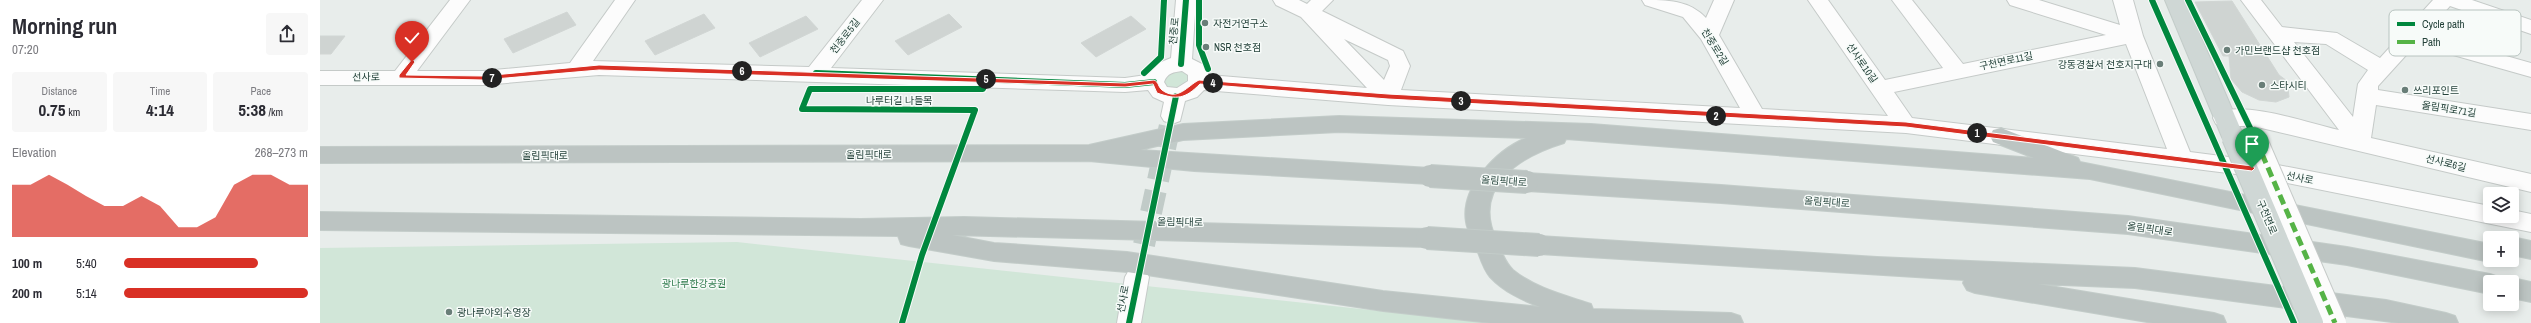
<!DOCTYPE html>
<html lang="en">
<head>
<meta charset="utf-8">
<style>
  body { margin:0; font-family:"Archivo Narrow","Noto Sans KR",sans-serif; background:#f7f7f7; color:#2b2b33; height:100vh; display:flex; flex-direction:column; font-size:15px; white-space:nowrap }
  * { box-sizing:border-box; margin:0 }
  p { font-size:13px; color:#7c7c81 }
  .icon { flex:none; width:22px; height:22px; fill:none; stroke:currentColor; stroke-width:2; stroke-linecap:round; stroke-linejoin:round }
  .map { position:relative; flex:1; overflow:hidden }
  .side { display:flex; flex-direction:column; background:#fff; width:320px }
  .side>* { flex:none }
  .tools { position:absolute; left:2163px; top:187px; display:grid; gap:8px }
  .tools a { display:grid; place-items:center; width:36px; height:36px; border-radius:4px; background:#fff; box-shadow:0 2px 10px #0003; font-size:20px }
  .pin { position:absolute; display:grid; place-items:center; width:34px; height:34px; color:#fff; margin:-41px -17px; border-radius:50% 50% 50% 0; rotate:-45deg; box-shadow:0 0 4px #0007 }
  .pin .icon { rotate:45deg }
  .km { position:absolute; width:20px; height:20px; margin:-10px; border-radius:50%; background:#222; color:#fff; font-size:11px; line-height:20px; text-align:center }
  .round { display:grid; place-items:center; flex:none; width:42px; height:42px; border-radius:4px; background:#f7f7f7 }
  .summary { display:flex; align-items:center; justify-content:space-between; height:68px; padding:0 12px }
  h1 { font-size:22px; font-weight:700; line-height:30px }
  .stats { display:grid; grid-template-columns:repeat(3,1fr); gap:6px; height:68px; padding:4px 12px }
  .stats div { display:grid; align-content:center; border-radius:4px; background:#f7f7f7; text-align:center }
  .stats b { font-size:17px; font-weight:700 }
  .stats small { font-size:11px; font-weight:400 }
  .stats p { font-size:11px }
  .chart { height:112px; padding:8px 12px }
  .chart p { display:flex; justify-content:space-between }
  .chart svg { width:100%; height:72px; margin-top:4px; fill:#d93025; opacity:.7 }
  ul { padding:0 12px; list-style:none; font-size:13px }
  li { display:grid; grid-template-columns:64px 48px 1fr; align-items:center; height:30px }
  li i { height:10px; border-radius:5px; background:#d93025 }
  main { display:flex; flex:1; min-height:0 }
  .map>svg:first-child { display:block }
</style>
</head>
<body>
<main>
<section class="side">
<div class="summary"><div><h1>Morning run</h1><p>07:20</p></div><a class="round"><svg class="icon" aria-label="share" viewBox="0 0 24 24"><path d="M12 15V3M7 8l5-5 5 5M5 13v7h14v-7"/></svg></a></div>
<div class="stats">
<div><p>Distance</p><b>0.75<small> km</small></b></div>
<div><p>Time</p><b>4:14</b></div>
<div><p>Pace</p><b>5:38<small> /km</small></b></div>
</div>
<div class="chart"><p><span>Elevation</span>268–273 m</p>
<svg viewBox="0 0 160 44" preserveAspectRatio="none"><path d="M0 44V12L10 12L20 6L30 12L40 19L50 25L60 25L70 19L80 25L90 38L100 38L110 32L120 12L130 6L140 6L150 12L160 12V44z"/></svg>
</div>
<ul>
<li><b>100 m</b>5:40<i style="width:73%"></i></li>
<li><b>200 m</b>5:14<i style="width:100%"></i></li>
</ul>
</section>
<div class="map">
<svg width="2211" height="323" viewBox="0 0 2211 323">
  <rect width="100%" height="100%" fill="#e8edeb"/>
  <!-- green -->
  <path fill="#d1e6d8" d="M858 68 872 75 863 88H848L843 83V76Z
    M417 242 1172 323H0V248Z"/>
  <!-- building -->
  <path fill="#cfd4d2" stroke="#d1d6d4" d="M1912 1 1959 75 1967 81 1969 97 1956 102 1939 100 1922 92 1911 79 1909 56H1903L1875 2Z
    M247 12 256 25 193 53 184 39Z
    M384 14 395 28 335 55 325 41Z
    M629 14 642 27 588 55 575 41Z
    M486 16 498 29 440 57 429 43Z
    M811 16 826 29 776 57 761 43Z
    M0 36H25L11 54H0Z"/>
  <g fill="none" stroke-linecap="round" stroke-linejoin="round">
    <!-- minor-tunnel -->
    <path stroke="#c1cbc8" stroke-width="22" stroke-dasharray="22 11" stroke-linecap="butt" d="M817 277 852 116"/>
    <defs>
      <path id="minor" d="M130 0H150L97 71H163L250 63 295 0H315L273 61 489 67 542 0H563L511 68 805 78 826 75 834 65 851 58 856 0H876L872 59 884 65 889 75 1047 88 981 17 956 5 953 0H979L987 4 991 0H1013L1002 11 1083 51 1090 66 1081 90 1420 108 1381 39 1363 17 1325 5 1322 0C1348 0 1369 0 1386 18L1394 0H1414L1399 35 1442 109 1568 116 1488 0H1508L1565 80 1623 68 1572 0H1592L1643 64 1786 35 1690 5 1687 0H1719L1800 25 1793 0H1813L1823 36 1870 152 1932 160 2170 206V216H2192V210L2211 214V232L1932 176 1586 133 1068 105 884 90 877 97 865 101 860 121 852 124 844 121 841 116 844 102 833 97 828 90 805 92 279 75 163 85H0V71H75ZM1024 39 1068 60 1070 66 1064 80ZM1806 44 1847 149 1592 118 1574 92ZM862 71 868 75V81L857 88 847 87 844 82C847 73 854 72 862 71Z
        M1921 0H1941L1962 27 2017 33 2060 58 2113 0H2152L2211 20V34L2130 6 2108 30 2126 39 2211 63V77L2112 49 2098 42 2058 86V90L2211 114V130L2056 105 2051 138 2211 174V192L1933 126H1904L1896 124 1893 118 1896 112C1931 102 1984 122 2019 130ZM1974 42 2006 44 2048 70 2038 84 2033 117Z
        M817 267 825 270 829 277 821 323H797L805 277 809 270Z"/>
      <path id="major" d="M1845 0H1865L1924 137 1921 143 1913 145 1905 143 1902 137Z"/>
      <path id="highway" d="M1019 116 1271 124 1714 158 1673 142 1670 136 1673 130 1681 128 1758 158 1760 162 2170 244V260H2177L2170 262 1770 179 1246 139 1244 143C1198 157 1151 188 1177 241 1182 252 1184 261 1193 270 1215 288 1244 295 1271 304L1273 309 1411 313 1420 316 1423 323H1171L1063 311 807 272 674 261 589 246 581 244 578 236 0 230V212L541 219 644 217 1107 229 1115 231 1119 238 1115 245 1107 247 632 235 674 243 807 252 1063 291 1220 307C1202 300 1184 292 1170 277 1163 269 1160 257 1156 247 1153 239 1147 231 1146 222 1140 187 1177 150 1206 138L1019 132 863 140 820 150 1110 168 1118 170 1121 176 1118 182 1110 184 874 171 769 161 0 163V147L769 145 863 124Z
        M1207 173 1401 185 1808 216 2027 247 2170 274 2178 277 2181 282H2170V294L2027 265 1808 234 1401 203 1207 191 1199 188 1196 182 1199 176Z
        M1219 236 1557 257 1815 268 2066 300 2126 313 2135 316 2138 323H2079L1815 288 1718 284 1894 313 1903 316 1906 323H1833L1655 293 1647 290 1643 283 1644 280 1219 254 1211 252 1207 245 1211 238Z
        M2192 237 2211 241V259L2192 255V238H2188Z
        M2192 278 2211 282V302L2192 298V282H2183Z"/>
    </defs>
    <!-- minor casing -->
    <use href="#minor" stroke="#c5cac8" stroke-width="2"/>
    <!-- major casing -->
    <use href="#major" stroke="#c3ccc9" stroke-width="2"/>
    <!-- highway casing -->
    <use href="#highway" stroke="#c3ccc9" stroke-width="2"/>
    <!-- minor -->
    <use href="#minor" fill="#fcfcfc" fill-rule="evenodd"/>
    <!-- major -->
    <use href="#major" fill="#cfd7d5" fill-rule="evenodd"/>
    <!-- highway -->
    <use href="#highway" fill="#bcc4c2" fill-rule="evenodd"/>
    <defs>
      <path id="minor-bridge" d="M1936 140 2015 323"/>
      <path id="major-bridge" d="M1913 137 1992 323"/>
      <path id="highway-bridge" d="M1110 176 1207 182
        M1107 238 1219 245"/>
    </defs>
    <!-- minor-bridge casing -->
    <use href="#minor-bridge" stroke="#c5cac8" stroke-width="24" stroke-linecap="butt"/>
    <!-- major-bridge casing -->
    <use href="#major-bridge" stroke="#c3ccc9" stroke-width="24" stroke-linecap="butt"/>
    <!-- highway-bridge casing -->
    <use href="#highway-bridge" stroke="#c3ccc9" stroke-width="24" stroke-linecap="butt"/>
    <!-- minor-bridge -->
    <use href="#minor-bridge" stroke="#fcfcfc" stroke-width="22"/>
    <!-- major-bridge -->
    <use href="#major-bridge" stroke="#cfd7d5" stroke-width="22"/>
    <!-- highway-bridge -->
    <use href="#highway-bridge" stroke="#bcc4c2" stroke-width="22"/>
    <!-- quiet -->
    <path stroke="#55b346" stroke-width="5" stroke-dasharray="10 5" stroke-linecap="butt" d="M1936 140 2015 323"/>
    <defs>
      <path id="cycleway" d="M879 0V45L888 69
        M1832 0 1974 323
        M1868 0 1934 136
        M861 64 866 0
        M496 73 805 85 834 82
        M824 73 841 57 844 0
        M582 323 602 255 655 110 482 109 490 89H663L666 79
        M809 323 856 96"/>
    </defs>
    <!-- cycleway casing -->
    <use href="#cycleway" stroke="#f7fbf9" stroke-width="8"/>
    <!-- cycleway -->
    <use href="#cycleway" stroke="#00873e" stroke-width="6"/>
  </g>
  <!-- route -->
  <path fill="#d93025" stroke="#fff" d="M92 59 95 62 86 75 163 76 279 65 805 83 834 80C839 82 838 87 842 90 858 102 868 85 879 80L1068 94 1586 122 1932 166 1935 168 1932 171 1586 127 1068 99 880 84C865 99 857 100 837 93L833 84 805 87 279 70 163 80 79 78V75Z"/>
  <!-- markers -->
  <g fill="#697e78" stroke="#f7fbf9" stroke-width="1.5">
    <circle cx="885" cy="23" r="4"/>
    <circle cx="886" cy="47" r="4"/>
    <circle cx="1907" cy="50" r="4"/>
    <circle cx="1840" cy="64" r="4"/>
    <circle cx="1942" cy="85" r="4"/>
    <circle cx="2085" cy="90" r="4"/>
    <circle cx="129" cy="312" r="4"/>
  </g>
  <g text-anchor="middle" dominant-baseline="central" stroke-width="3" stroke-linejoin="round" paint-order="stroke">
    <!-- poi labels -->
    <g font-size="10" fill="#24423a" stroke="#f7fbf9" text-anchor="start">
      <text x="893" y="23">자전거연구소</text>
      <text x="894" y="47">NSR 천호점</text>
      <text x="1915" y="50">가민브랜드샵 천호점</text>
      <text x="1832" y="64" text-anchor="end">강동경찰서 천호지구대</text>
      <text x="1950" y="85">스타시티</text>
      <text x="2093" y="90">쓰리포인트</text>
      <text x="137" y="312">광나루야외수영장</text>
    </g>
    <!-- street labels -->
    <g font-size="10" fill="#24423a" stroke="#f7fbf9">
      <text transform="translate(854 31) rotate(-85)">천중로</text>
      <text transform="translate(525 36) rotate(-52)">천중로5길</text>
      <text transform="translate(1395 47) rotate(58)">천중로2길</text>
      <text transform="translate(1686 61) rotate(-12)">구천면로11길</text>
      <text transform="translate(1542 63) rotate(55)">선사로10길</text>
      <text transform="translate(46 77) rotate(-1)">선사로</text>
      <text x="579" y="100">나루터길 나들목</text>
      <text transform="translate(2129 109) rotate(9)">올림픽로71길</text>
      <text x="549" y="154">올림픽대로</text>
      <text x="225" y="155">올림픽대로</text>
      <text transform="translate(2126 163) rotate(14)">선사로6길</text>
      <text transform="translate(1980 178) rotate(11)">선사로</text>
      <text transform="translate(1184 181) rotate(4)">올림픽대로</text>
      <text transform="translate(1507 202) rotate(4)">올림픽대로</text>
      <text transform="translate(1947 217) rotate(67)">구천면로</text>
      <text transform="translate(860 222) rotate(1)">올림픽대로</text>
      <text transform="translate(1830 229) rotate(8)">올림픽대로</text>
      <text transform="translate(803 299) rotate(-80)">선사로</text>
    </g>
    <!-- park labels -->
    <g font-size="10" fill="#2d7a4b" stroke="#f7fbf9">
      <text x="374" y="283">광나루한강공원</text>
    </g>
  </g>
  <!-- legend -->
  <rect x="2069" y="10" width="132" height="46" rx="6" fill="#f7fbf9" stroke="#b8c4c0" stroke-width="1"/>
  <rect x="2077" y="22" width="18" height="4" fill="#00873e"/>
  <rect x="2077" y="40" width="18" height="4" fill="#55b346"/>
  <g font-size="11" fill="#24423a">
    <text x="2102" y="28">Cycle path</text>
    <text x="2102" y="46">Path</text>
  </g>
</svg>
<div class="tools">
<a><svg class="icon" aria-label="layers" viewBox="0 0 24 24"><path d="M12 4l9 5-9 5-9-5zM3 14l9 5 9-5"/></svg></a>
<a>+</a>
<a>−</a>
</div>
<div class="pin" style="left:1932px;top:168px;background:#1e9e55"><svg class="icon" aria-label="arrive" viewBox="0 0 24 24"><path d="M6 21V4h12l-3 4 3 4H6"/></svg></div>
<div class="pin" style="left:92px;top:62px;background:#d93025"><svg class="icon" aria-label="check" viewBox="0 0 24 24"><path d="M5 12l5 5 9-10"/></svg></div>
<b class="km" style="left:1657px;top:133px">1</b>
<b class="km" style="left:1396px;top:116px">2</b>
<b class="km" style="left:1141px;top:101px">3</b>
<b class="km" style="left:893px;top:83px">4</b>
<b class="km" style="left:666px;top:79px">5</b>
<b class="km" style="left:422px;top:71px">6</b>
<b class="km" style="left:172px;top:78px">7</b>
</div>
</main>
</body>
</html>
